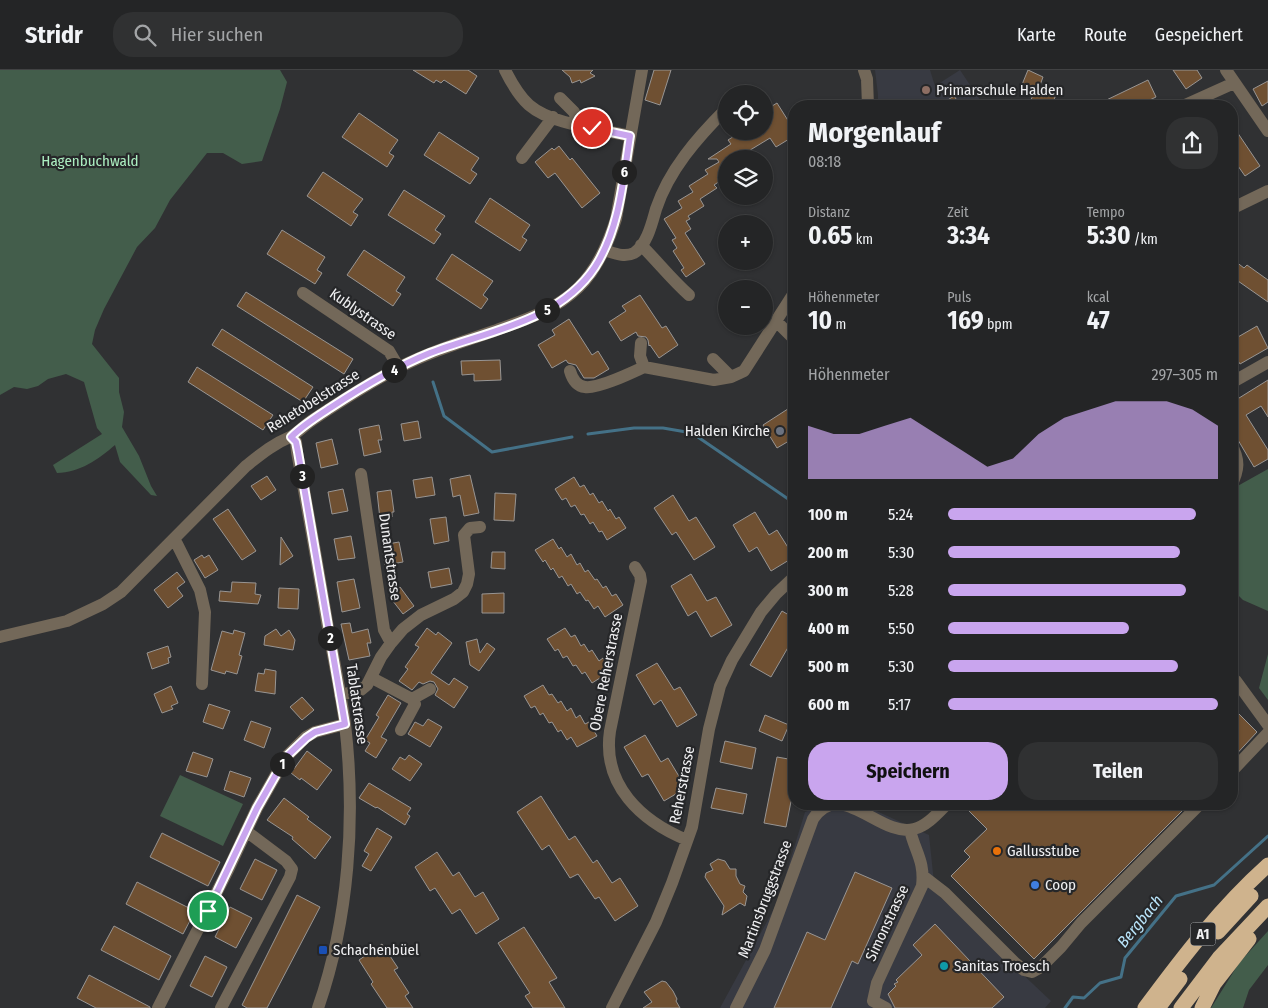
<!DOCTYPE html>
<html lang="de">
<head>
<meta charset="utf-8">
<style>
  body { margin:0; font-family:"Fira Sans Condensed",sans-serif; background:#303132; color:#f1f3f6; height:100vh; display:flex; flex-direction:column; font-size:19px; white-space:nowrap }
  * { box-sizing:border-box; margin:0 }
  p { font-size:16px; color:#a3a5a7 }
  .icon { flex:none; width:28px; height:28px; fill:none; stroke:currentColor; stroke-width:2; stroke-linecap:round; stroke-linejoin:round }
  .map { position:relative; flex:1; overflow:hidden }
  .panel { position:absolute; left:788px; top:30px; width:450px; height:710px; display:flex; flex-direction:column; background:#242526; border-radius:20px; box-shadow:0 1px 4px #0004,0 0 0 1px #414243 }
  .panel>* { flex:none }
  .buttons { position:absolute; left:718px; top:15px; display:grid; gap:10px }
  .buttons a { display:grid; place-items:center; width:55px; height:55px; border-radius:50%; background:#242526; box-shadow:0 1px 4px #0004,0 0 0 1px #414243; font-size:25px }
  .pin { position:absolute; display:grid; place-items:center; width:42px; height:42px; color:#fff; margin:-21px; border:2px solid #fff; border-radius:50%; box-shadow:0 1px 5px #0007 }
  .km { position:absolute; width:25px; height:25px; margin:-12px; border-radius:50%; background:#222; color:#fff; font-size:14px; line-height:25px; text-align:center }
  .round { display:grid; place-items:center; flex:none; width:52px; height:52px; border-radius:20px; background:#303132 }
  .head { display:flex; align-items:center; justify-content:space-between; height:85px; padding:0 20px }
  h1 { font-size:28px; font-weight:700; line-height:38px }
  .metrics { display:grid; grid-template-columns:repeat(3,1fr); gap:8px; height:85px; padding:5px 20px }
  .metrics div { display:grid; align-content:center }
  .metrics b { font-size:25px; font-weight:700 }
  .metrics small { font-size:14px; font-weight:400 }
  .metrics p { font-size:14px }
  .chart { height:140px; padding:10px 20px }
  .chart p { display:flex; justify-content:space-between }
  .chart svg { width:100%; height:90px; margin-top:5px; fill:#c9a5ee; opacity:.7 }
  .primary-button { display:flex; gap:10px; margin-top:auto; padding:10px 20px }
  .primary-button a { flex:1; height:58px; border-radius:20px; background:#c9a5ee; color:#111; font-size:20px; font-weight:700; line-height:58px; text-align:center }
  .primary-button a+a { background:#303132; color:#f1f3f6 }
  ul { padding:0 20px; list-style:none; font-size:16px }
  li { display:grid; grid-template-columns:80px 60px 1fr; align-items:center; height:38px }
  li i { height:12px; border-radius:6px; background:#c9a5ee }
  header { display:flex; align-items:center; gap:30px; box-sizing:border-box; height:70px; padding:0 25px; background:#242526; border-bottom:1px solid #414243 }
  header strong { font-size:24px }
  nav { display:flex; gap:28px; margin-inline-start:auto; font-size:18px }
  .search { width:350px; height:45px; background:#303132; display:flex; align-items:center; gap:12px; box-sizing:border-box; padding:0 18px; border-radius:20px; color:#a3a5a7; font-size:19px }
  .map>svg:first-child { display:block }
</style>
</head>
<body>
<header>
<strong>Stridr</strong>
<div class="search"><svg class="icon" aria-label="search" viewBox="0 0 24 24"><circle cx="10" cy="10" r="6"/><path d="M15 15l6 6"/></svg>Hier suchen</div>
<nav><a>Karte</a><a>Route</a><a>Gespeichert</a></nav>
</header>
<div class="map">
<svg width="1268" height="938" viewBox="0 0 1268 938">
  <rect width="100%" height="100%" fill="#303133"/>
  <!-- built -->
  <path fill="#383a42" d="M875 0H930L935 16 960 0 984 36H961L954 26 941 35 942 36H878V25Z
    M824 734H861L929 765 935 822 1051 931 1045 938H720L777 833 805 742Z"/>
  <!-- green -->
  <path fill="#435d4b" d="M0 0H280L287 12 280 39 262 91 242 94 223 83H207L170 130 155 158 137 177 104 239 95 260 92 274 119 308V322L124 342 122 357 139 386 151 416 157 426 151 425 120 392 115 375C99 389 79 403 57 403L53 395 102 364 97 358 84 312 66 304 48 309 38 316 27 319 14 317 0 325Z
    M1268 399V541L1243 530 1236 523 1237 479 1234 418Z
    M1268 584V630L1259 618Z
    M180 705 243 734 223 776 160 746Z
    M1268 861V895L1249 920 1243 938H1211L1239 893Z"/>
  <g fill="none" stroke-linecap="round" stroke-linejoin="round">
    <!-- stream -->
    <path stroke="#447187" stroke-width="3" d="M433 312 444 346 492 382 572 367
      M588 364 634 358H663L692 363 794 433
      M1065 938 1073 927 1084 928 1100 913 1121 907 1125 888 1176 826 1214 815 1268 766"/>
  </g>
  <!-- building -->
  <path fill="#6f5032" stroke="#989593" d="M413 0H468L477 6 466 24 444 10 441 13 436 10 434 13Z
    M562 0H593L590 3 595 6 581 13 580 10 572 13 570 7Z
    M654 0H671L660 35 645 30Z
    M1028 0 1043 7 1039 18 1056 25 1051 36H1028L1034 23 1021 17Z
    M1173 0H1197L1202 8 1186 19Z
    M1148 10 1156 27 1137 36H1094Z
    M1268 11V32L1262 36 1253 19Z
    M954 26 961 36H938Z
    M777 33 794 60V66L776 77 770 68 742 85 744 89H726V107L714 115 717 118 700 129 704 136 688 146 690 149 686 151 691 159 685 163 705 194 686 207 681 200 684 198 673 181 677 178 672 170 676 168 664 149 682 138 678 131 693 122 689 116 708 104 705 100 719 92 717 89H708L731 74 728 70 742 61H764V41Z
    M359 43 398 70 389 83 394 86 387 97 342 67Z
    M1231 53 1260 96 1245 106 1231 86Z
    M439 62 479 88 471 100 477 104 470 114 424 85Z
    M559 76 570 90 572 88 600 123 582 138 555 103 548 108 535 92 552 78 554 80Z
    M323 102 363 129 353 142 358 145 351 156 307 126Z
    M404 120 445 146 435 160 441 164 434 174 388 145Z
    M490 128 530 155 522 167 527 170 520 181 475 152Z
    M282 160 325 187 317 200 322 203 315 214 267 184Z
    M364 180 405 207 396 221 401 224 393 236 347 205Z
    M452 184 493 211 483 225 488 229 481 239 436 209Z
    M1231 188 1244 198 1247 195 1268 210V232L1238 211 1231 220Z
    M246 222 353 289 344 304 237 236Z
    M640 225 662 258 666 256 678 275 659 288 650 275 649 276 648 270 646 267 638 266 636 262 621 271 609 252 626 241 622 236Z
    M569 249 592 285 598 281 609 299 594 308H584L576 295 568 293 566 290 552 298 538 275 555 265 552 260Z
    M1257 256 1268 278 1240 294 1231 279V271Z
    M222 259 313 317 303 332 212 275Z
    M500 290 501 310 474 311V304L462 305 461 291Z
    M197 297 273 345 263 360 188 312Z
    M1268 310V347L1261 336 1246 345 1268 380V389L1254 397 1238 370 1231 366V333Z
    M794 335V368L777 378 763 355Z
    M418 351 421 368 404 371 401 354Z
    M379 355 382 370H378L381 382 364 386 359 359Z
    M332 369 338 394 321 398 316 373Z
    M470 405 479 443 464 446 460 425 453 427 450 409Z
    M267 406 276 420 261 430 251 416Z
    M432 407 435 425 416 428 413 410Z
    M574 407 580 417 584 415 590 425 593 423 599 433 602 431 608 441 610 439 616 449 619 447 626 458 607 470 602 461 599 462 593 452 590 454 584 444 581 445 575 435 571 437 566 428 562 430 555 419Z
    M343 419 348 441 332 444 328 422Z
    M391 420 394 442H392V447L380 449 377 422Z
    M495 423 516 424 514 451 494 450Z
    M673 425 689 451 696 447 715 477 694 490 676 462 672 465 654 438Z
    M228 439 256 481 242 490 213 449Z
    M755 442 769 465 777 460 794 487 771 501 757 477 749 482 733 455Z
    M446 447 449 471 434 474 430 449Z
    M351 466 355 488 338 490 334 469Z
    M281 467 293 486 280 495Z
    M553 469 559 479 561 477 567 487 571 484 577 495 580 493 585 502 588 500 595 510 597 509 603 518 606 516 612 526 616 524 623 535 605 547 598 536 594 539 588 530 586 531 580 522 577 524 571 514 568 516 562 506 559 508 553 498 551 500 545 490 543 492 535 480Z
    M399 472 403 492 385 495 382 475Z
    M492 482H505V499L491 498Z
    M202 485 204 488 209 485 218 500 205 508 194 490Z
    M449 498 452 514 431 518 428 502Z
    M177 502 185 512 177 518 183 526 168 538 154 520Z
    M691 504 707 531 716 527 732 555 711 567 696 541 688 546 671 516Z
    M354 509 360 538 342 542 337 512Z
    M232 512 256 513 255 524 261 525 258 534 219 531 220 521 231 522Z
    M400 517 414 536 403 544 389 526Z
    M279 518 299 519 298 539 278 538Z
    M504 523V543H482V524Z
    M782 541 794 548V567L771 607 750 595Z
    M350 553 352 563 368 559 371 573H367L370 586 349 590 341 554Z
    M427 558 436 565 438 562 452 573 431 603 449 615 454 608 468 617 454 638 435 625 438 619 434 612 430 611 423 614 419 612 412 620 399 611 408 599 405 597 419 577 415 575Z
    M565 558 571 567 575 565 581 576 584 574 589 582 592 580 599 591 603 588 611 601 592 613 585 602 582 604 576 595 573 596 567 586 563 588 558 579 555 581 547 569Z
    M276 559 281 566 289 560 295 570 293 580 264 575 265 566Z
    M234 560 245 563 239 585 242 586 237 604 226 601 225 604 211 600 222 561 233 564Z
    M477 569 480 583 487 573 495 579 479 601 470 595 466 572Z
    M168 576 171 587 168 588 169 593 152 599 147 583Z
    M657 593 674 620 680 617 697 645 677 657 661 630 654 635 636 605Z
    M265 599 276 601 275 624 255 621 258 603 264 604Z
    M543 615 549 625 552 624 558 633 561 631 567 641 571 638 576 648 580 645 585 654 589 652 597 666 577 677 571 667 567 670 561 660 558 662 552 652 549 653 543 643 540 645 535 636 531 638 524 626Z
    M171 616 178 633 171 636 173 639 162 643 154 624Z
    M388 625 401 633 381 667 387 670 376 688 365 681 370 673 365 670 379 647 376 645Z
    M302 627 314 640 302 650 290 637Z
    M209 634 230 641 223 659 203 652Z
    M1231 636 1257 662 1231 690Z
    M765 645 789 655 782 671 759 661Z
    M428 649 442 657 430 677 408 664 415 652 423 656Z
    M251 651 271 658 264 678 244 670Z
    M645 665 661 692 668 688 686 718 664 731 648 704 642 707 624 677Z
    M725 671 756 678 752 699 720 692Z
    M307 681 332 700 317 720 301 708 300 710 291 703Z
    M193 682 213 689 207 707 186 701Z
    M409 685 422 694 410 711 392 699 400 687 405 690Z
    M777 687 794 690V716L786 757 764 753Z
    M230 701 251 708 244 727 224 720Z
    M369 713 411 738 407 744 410 746 405 755 377 737 376 738 359 728Z
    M716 718 747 724 743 744 711 738Z
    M541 726 569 770 575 766 593 793 597 790 612 813 620 808 638 836 615 851 599 827 595 829 578 804 570 808 549 775 542 780 517 742Z
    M284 728 309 747 307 749 331 767 315 789 292 769 293 767 267 750Z
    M962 734H1189L1034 889 951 806 970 787 964 781 987 759Z
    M377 758 392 767 371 801 362 796 369 784 364 781Z
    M162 763 220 792 208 816 150 787Z
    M437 782 453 806 459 802 475 827 483 822 499 849 476 864 460 839 452 844 435 818 430 821 415 797Z
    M255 789 277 800 262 830 240 819Z
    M718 789 725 791 730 799H736V806L740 814 745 816 743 822 747 826 745 836 740 833 722 845 724 836 705 807 706 803 713 800 710 794Z
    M855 802 892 818 858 894 852 891 831 938H774L807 862 825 870Z
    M137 812 195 841 183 864 126 834Z
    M297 825 320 837 267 938H247L242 935Z
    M230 837 252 848 236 878 215 867Z
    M935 854 1004 927 992 938H895L888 924 896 916 894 914 898 912 896 910 922 885 913 875Z
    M114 856 171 886 159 910 101 880Z
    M524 857 557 908 549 912 565 938H533L525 926 530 923 498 873Z
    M382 874 398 898 394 900 409 923 405 926 413 938H387L371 914 373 912 359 890Z
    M205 886 227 897 212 927 190 916Z
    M89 905 150 937V938H96L77 928Z
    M662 911 666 912 673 921 677 929 676 931 680 938H643L652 932 644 922Z"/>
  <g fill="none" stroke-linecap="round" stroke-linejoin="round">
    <!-- minor -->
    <path stroke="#736859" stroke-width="12" d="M505 0C511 12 519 26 529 35 552 55 601 59 630 66
      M864 0 867 9 868 36
      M1226 0 1268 61
      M560 28 574 42 576 47
      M1183 36 1234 13
      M522 88 553 47
      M1231 139 1268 121
      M641 175C658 192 671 209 689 225
      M604 180C614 183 624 188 634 183 647 175 652 153 656 139 669 100 697 68 726 39
      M303 223 389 281 399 298
      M776 251 794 269
      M641 273 640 286 644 297 714 310 731 307 744 301 794 223
      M713 289 731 307
      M570 301C572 308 576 316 585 317 598 319 631 303 644 297
      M1231 313 1268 292
      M291 367 296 372 297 382C307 436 317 491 326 546 332 582 340 618 345 654 356 747 349 849 318 938
      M1231 374C1240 390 1239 400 1231 416
      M361 404 384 560 391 573
      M1231 429 1233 477 1231 494
      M172 471 177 474 200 520 205 542 202 614
      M635 497 640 505 641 511 610 661C602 715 641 751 687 770
      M0 567 67 551 103 534 121 522 246 396C260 385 273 374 290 367 295 365 307 353 314 349 341 331 369 313 398 298 429 282 462 272 494 261 524 250 554 241 578 218 597 200 608 174 616 149L642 0
      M372 608 412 629 415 634 401 660
      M1231 608 1236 611 1268 655
      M340 625 361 620 367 615 381 587 391 573 403 559 421 545 454 529 463 522 467 514 469 504 464 465 470 458 480 457
      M412 629 430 619
      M1231 702 1268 663
      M923 806 945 823 1015 893 1024 900 1032 902 1041 897 1061 877 1081 853 1200 734
      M873 931 877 913 922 816C925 791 915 782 910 760
      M873 931 886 938
      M158 938 229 798 257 738 286 687 306 667 315 662 345 654
      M221 938 290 807 292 799 286 791 246 761
      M612 938 656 852 672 813 692 757 709 659 720 616 732 590 761 542 776 524 794 507
      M736 938 765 880 813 749C841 707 880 768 914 759 927 756 938 743 947 734"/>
    <!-- highway -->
    <path stroke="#cfb38d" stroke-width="15" d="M1218 862 1251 826
      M1145 938C1182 888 1221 837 1268 795
      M1158 938 1180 909
      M1181 938 1219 888 1268 836
      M1202 938 1214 914 1249 869"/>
  </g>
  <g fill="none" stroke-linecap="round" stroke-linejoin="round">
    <defs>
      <path id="route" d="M208 841 257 738 286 687 306 668 315 662 345 654 298 382 296 372 291 367C303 355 316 347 330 338 362 317 395 297 430 283 487 261 559 252 595 197 620 158 623 110 630 66L592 58"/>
    </defs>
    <!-- route casing -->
    <use href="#route" stroke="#fff" stroke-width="10"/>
    <!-- route -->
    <use href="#route" stroke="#c9a5ee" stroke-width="6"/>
  </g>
  <!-- markers -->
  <circle fill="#8d6e63" stroke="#262729" stroke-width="2" cx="926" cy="20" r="5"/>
  <circle fill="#6b7280" stroke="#262729" stroke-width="2" cx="780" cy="361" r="5"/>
  <circle fill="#e8710a" stroke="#262729" stroke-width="2" cx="997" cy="781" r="5"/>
  <circle fill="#3f7fe0" stroke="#262729" stroke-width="2" cx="1035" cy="815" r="5"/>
  <rect fill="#1a4fb4" stroke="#262729" stroke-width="2" x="318" y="875" width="10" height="10" rx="2.5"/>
  <circle fill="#0f9aa8" stroke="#262729" stroke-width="2" cx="944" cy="896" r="5"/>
  <g text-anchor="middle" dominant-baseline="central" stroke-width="4.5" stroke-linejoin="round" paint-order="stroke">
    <!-- shield labels -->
    <rect fill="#262729" stroke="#b3b4b6" stroke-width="1" x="1190.5" y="852.5" width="25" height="23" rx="4"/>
    <g font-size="14" font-weight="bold" fill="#f0f0f2">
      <text x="1203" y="864">A1</text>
    </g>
    <!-- poi labels -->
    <g font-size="15" fill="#f0f0f2" stroke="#262729" text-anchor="start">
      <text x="936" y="20">Primarschule Halden</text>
      <text x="770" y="361" text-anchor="end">Halden Kirche</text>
      <text x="1007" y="781">Gallusstube</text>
      <text x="1045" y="815">Coop</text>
      <text x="333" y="880">Schachenbüel</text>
      <text x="954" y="896">Sanitas Troesch</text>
    </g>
    <!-- park labels -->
    <g font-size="15" fill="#abedc0" stroke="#262729">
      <text x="90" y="91">Hagenbuchwald</text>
    </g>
    <!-- street labels -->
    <g font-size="15" fill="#f0f0f2" stroke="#262729">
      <text transform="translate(363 244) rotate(35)">Kublystrasse</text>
      <text transform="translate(313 331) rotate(-32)">Rehetobelstrasse</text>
      <text transform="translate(390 487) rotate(82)">Dunantstrasse</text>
      <text transform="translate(606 602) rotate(-79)">Obere Reherstrasse</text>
      <text transform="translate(357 634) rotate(82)">Tablatstrasse</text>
      <text transform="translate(682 715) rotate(-79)">Reherstrasse</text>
      <text transform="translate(765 829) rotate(-69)">Martinsbruggstrasse</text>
      <text transform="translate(887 853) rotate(-65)">Simonstrasse</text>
    </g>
    <!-- water labels -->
    <g font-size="16" font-style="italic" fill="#b9e4fa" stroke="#262729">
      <text transform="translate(1140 851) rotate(-51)">Bergbach</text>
    </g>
  </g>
</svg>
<div class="buttons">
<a><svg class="icon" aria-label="locate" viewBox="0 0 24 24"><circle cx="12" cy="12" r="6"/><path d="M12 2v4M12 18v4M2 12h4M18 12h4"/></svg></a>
<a><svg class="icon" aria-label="layers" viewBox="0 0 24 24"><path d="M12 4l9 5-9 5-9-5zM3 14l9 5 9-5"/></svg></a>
<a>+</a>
<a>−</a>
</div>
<div class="pin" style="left:208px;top:841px;background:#1e9e55"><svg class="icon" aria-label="arrive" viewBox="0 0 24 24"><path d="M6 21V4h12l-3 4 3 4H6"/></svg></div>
<div class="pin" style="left:592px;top:58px;background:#d93025"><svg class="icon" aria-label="check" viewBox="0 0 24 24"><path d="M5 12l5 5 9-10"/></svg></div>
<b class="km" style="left:282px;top:694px">1</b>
<b class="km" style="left:330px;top:568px">2</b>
<b class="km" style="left:302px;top:406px">3</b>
<b class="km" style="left:394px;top:300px">4</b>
<b class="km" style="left:547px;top:240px">5</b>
<b class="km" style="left:624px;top:102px">6</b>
<section class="panel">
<div class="head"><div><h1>Morgenlauf</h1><p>08:18</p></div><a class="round"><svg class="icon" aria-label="share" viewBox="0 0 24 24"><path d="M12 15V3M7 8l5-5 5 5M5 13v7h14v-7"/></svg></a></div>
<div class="metrics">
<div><p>Distanz</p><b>0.65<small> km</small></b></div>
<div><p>Zeit</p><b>3:34</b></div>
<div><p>Tempo</p><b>5:30<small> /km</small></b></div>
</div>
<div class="metrics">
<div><p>Höhenmeter</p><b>10<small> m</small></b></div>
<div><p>Puls</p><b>169<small> bpm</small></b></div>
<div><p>kcal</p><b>47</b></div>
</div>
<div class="chart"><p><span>Höhenmeter</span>297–305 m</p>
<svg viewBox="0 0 160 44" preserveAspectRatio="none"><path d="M0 44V18L10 22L20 22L30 18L40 14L50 22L60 30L70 38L80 34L90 22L100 14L110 10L120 6L130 6L140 6L150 10L160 18V44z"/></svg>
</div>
<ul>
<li><b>100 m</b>5:24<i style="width:92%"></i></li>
<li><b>200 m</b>5:30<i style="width:86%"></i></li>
<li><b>300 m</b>5:28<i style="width:88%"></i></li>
<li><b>400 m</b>5:50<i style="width:67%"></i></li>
<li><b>500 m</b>5:30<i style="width:85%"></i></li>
<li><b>600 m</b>5:17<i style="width:100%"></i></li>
</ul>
<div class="primary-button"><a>Speichern</a><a>Teilen</a></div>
</section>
</div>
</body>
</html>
